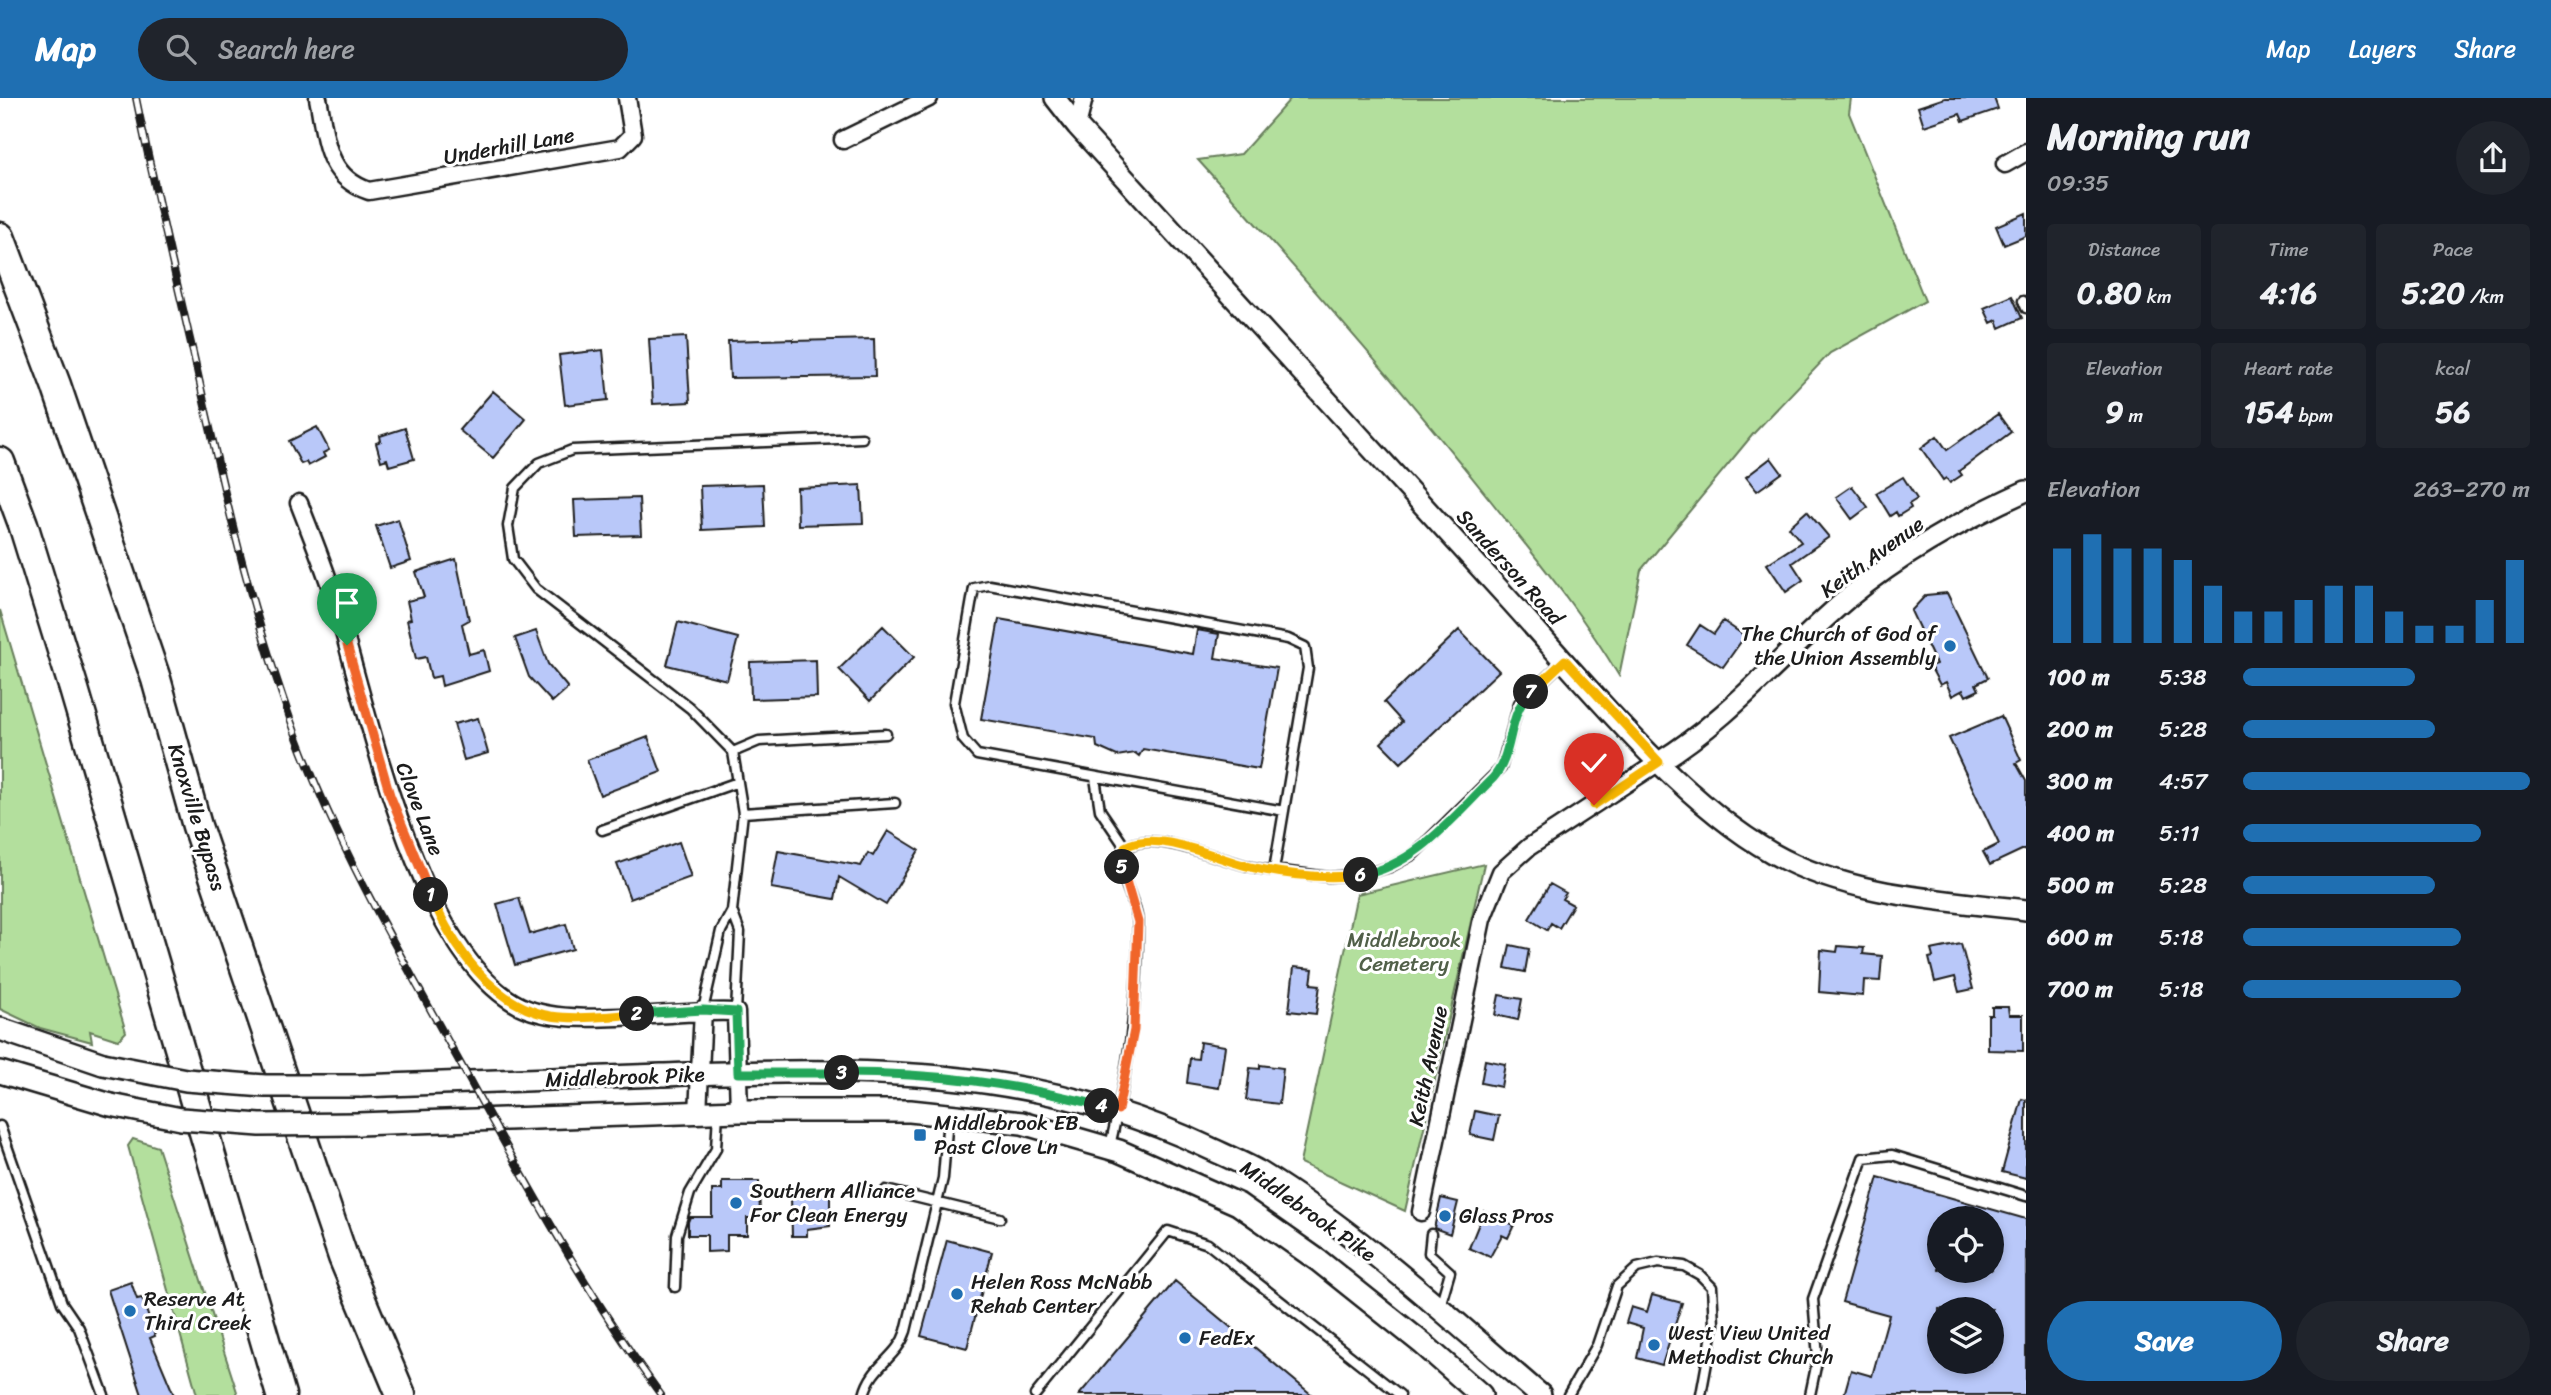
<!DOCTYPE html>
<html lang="en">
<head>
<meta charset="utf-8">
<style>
  body { margin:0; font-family:Sriracha,sans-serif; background:#20242c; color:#f1f3f6; height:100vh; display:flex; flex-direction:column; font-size:26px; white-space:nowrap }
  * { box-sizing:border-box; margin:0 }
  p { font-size:23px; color:#9ea1a6 }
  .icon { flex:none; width:38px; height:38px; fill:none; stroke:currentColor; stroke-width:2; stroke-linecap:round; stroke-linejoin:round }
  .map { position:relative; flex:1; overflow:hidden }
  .details { display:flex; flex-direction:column; background:#171b24; width:525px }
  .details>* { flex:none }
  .fabs { position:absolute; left:1927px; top:1108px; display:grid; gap:14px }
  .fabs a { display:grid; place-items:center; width:77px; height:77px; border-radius:50%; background:#171b24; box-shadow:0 4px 10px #0003; font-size:35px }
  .pin { position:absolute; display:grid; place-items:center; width:60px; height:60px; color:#fff; margin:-72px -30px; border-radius:50% 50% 50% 0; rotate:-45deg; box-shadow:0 0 7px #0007 }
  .pin .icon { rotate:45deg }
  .km { position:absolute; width:35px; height:35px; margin:-18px; border-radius:50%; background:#222; color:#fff; font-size:19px; line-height:35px; text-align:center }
  .round { display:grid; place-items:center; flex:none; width:74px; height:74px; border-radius:37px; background:#20242c }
  .headline { display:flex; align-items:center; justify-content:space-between; height:119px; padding:0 21px }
  h1 { font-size:38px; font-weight:800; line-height:52px }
  .metrics { display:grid; grid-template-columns:repeat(3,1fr); gap:10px; height:119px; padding:7px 21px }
  .metrics div { display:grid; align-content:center; border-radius:7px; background:#20242c; text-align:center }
  .metrics b { font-size:30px; font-weight:800 }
  .metrics small { font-size:19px; font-weight:400 }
  .metrics p { font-size:19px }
  .chart { height:196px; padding:14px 21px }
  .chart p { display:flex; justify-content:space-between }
  .chart svg { width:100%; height:126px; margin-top:7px; stroke:#1f6fb2; stroke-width:6 }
  .cta { display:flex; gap:14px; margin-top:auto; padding:14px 21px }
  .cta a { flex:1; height:80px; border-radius:42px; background:#1f6fb2; color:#fff; font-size:28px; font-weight:800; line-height:80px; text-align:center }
  .cta a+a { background:#20242c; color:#f1f3f6 }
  ul { padding:0 21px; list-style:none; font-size:23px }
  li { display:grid; grid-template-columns:112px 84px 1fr; align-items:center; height:52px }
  li i { height:18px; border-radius:9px; background:#1f6fb2 }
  header { display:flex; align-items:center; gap:42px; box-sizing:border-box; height:98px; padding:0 35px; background:#1f6fb2; color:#fff }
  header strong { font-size:33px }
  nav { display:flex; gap:38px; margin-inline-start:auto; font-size:24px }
  .search { width:490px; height:63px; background:#20242c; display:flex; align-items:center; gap:18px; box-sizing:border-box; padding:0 24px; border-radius:38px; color:#9ea1a6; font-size:26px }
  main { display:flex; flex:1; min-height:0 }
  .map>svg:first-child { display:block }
</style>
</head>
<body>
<header>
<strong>Map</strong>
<div class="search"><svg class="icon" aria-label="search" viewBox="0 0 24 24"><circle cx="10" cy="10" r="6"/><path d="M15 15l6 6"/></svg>Search here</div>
<nav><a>Map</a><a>Layers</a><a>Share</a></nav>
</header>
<main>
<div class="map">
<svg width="2026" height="1297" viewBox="0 0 2026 1297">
  <rect width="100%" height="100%" fill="#fff"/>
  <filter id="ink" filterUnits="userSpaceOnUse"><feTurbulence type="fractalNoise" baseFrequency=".0143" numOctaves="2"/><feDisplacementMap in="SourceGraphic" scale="14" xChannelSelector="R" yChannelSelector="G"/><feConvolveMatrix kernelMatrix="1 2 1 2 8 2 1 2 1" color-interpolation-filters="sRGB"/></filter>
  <g filter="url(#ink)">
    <!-- green -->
    <path fill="#b3df9d" stroke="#687e5c" stroke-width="2" d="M1291 0H1851L1849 15 1925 203 1830 255 1754 335 1641 472 1619 578C1582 515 1536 460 1491 403 1398 286 1299 173 1198 62L1241 56Z
      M0 512 126 934 118 942 90 933 92 944 40 930 0 911Z
      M1484 766 1405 1113 1300 1065 1357 796Z
      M133 1041 158 1049 238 1297H197L128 1048Z"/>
    <!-- building -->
    <path fill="#b9c8f9" stroke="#1c1c1c" stroke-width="2" fill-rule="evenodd" d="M1945 0H1994L1998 11 1963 23 1960 16 1924 28 1918 9Z
      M2026 115V138L2004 147 1996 128Z
      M2012 198 2022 220 2000 230 1997 222 1991 225 1984 210Z
      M686 239 690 304 653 306 649 241Z
      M793 241V243L874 241 875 278 730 280 728 243Z
      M603 252 608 302 565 307 559 257Z
      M493 293 526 321 493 360 459 332Z
      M1998 316 2011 334 1959 373 1962 377 1950 385 1946 380 1943 382 1921 350 1937 338 1947 352Z
      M317 329 329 352 323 355 325 359 308 368 306 364 301 366 289 343Z
      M405 330 414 361 389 368 387 361 381 363 376 345 381 343 380 338Z
      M1771 360 1782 375 1757 393 1746 379Z
      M1903 379 1917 401 1909 406 1911 410 1898 418 1896 414 1890 418 1876 395Z
      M763 386 765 429 702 432 700 388Z
      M861 387 863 425 798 427 797 390Z
      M1852 388 1868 409 1852 421 1836 399Z
      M639 400 641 437 576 439 574 402Z
      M1807 413 1829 439 1792 465 1803 482 1786 494 1767 466 1801 444 1789 429Z
      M398 421 411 463 390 470 376 428Z
      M456 461 469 522 462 526 469 556 484 552 489 573 442 588 440 578 431 580 426 559 416 561 407 522 411 521 407 503 424 499 416 474Z
      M1947 495 1988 580 1976 586 1979 592 1966 598 1963 592 1952 598 1946 584 1940 587 1930 568 1936 566 1911 513 1926 497Z
      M999 521 1193 556 1197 532 1219 536 1215 560 1277 570 1259 671 1143 651 1139 658 1135 655 1117 658 1097 649 1096 641 981 621Z
      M1723 523 1745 538 1723 569 1687 547 1700 527 1714 536Z
      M678 524 738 540 727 582 667 567Z
      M883 528 914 559 870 603 839 571Z
      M1459 532 1499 573 1401 665 1381 645 1402 624 1384 604Z
      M536 533 548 566 568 590 552 604 529 579 515 540Z
      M816 562 817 599 751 601 750 564Z
      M2001 618 2021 662 2016 665 2026 683V750L1990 767 1983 754 1999 746 1949 640Z
      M478 620 488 655 464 662 454 626Z
      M648 639 661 674 600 697 587 662Z
      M888 733 919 752 886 807 839 779 835 801 771 790 778 753 861 768 868 755 873 758Z
      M679 744 691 779 630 801 617 766Z
      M1550 786 1566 795 1562 801 1573 807 1559 830 1551 825 1547 832 1529 821Z
      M519 800 530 836 566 826 573 851 515 867 497 806Z
      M1961 846 1973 891 1959 894 1955 879 1935 884 1929 860 1933 859 1931 852Z
      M1510 847 1529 851 1525 874 1505 870Z
      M1838 848 1864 850 1863 856 1882 858 1880 883 1864 882 1863 898 1819 894 1821 852 1837 854Z
      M1294 869 1313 871 1311 886 1320 887 1316 916 1289 913Z
      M1499 897 1522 901 1518 922 1495 917Z
      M1992 909H2008L2009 917H2023V953L1988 952V917H1992Z
      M1200 944 1225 948 1219 990 1187 985 1190 960 1198 961Z
      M1485 962 1505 966 1501 989 1481 985Z
      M1260 967 1283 970 1279 1006 1246 1002 1250 970 1260 971Z
      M2022 1001 2026 1002V1080L2002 1074Z
      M1475 1013 1499 1018 1494 1042 1470 1037Z
      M1878 1079 2026 1121V1297H1844L1851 1272 1872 1278 1889 1217 1842 1204ZM1939 1120H1992V1172H1939ZM1939 1211H1992V1264H1939Z
      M722 1083H759L760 1120H747V1137H727V1153L707 1154V1137H688V1124L690 1119H712V1092H722Z
      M802 1091H830V1128L807 1131V1138H792L791 1098H802Z
      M1441 1100 1458 1104 1450 1136 1434 1130Z
      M1484 1113 1514 1127 1508 1140 1502 1137 1490 1159 1469 1150Z
      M947 1142 992 1154 967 1250 921 1238Z
      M1175 1183 1312 1297H1079Z
      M131 1184 137 1201 142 1200 155 1238 150 1240 174 1297H142L108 1192Z
      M1652 1197 1682 1205 1662 1267 1637 1260 1643 1230 1626 1225 1631 1209 1647 1214Z"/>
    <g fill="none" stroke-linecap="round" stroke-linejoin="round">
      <defs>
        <path id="service" d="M2023 203 2026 210
          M862 340 572 352 539 365 515 390 508 428 513 461 536 491 690 610 733 654 759 643 886 636
          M1095 680 1100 712 1125 749
          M743 715 895 705
          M602 732 738 684
          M1274 772 1329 779 1365 776 1390 769 1414 756 1501 670 1519 605 1563 564
          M732 813 740 834 736 914
          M703 912 721 833 732 813 743 715 733 654
          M0 1028 62 1205 79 1230 104 1297
          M1110 1048C1128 970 1138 908 1138 828 1138 804 1117 779 1122 755 1144 721 1239 774 1274 772L1308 570 1305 549 1288 541 989 487 974 490 954 605 963 641 977 657 1284 713
          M886 1092 1000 1120
          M1431 1136 1429 1155 1450 1174 1440 1208
          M675 1189 677 1137 690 1095 716 1051 718 1014
          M864 1297C872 1266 897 1261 906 1233L943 1080 948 1019
          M1035 1297 1168 1133 1208 1146 1400 1297
          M1568 1297 1597 1247 1617 1188 1637 1170 1658 1165 1684 1168 1700 1177 1712 1189 1714 1226 1701 1297
          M1810 1297 1818 1259 1813 1201 1863 1060 1892 1057 2026 1098"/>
        <path id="minor" d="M318 0C326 40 325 78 369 93L620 50 633 37 627 0
          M1077 28 1084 0
          M843 42 929 0
          M2005 66 2026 54
          M299 405C312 439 327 474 337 510 368 613 418 857 520 908 571 933 675 910 736 914L739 1013
          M698 1015 703 912
          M1421 1114 1482 821 1501 774 1529 749 1659 664"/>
        <path id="tertiary" d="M1055 0 1077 28C1219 184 1361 339 1503 495 1579 578 1676 701 1772 755 1848 798 1941 802 2026 812
          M1659 664C1731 620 1784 554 1848 500 1901 456 1964 421 2026 393"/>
        <path id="secondary" d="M0 931 103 966
          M0 974 111 1007
          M360 988C460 984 561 981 661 977 854 971 1028 964 1207 1049 1224 1057 1243 1065 1259 1074 1360 1136 1450 1220 1540 1297
          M358 1026 739 1013H910L1022 1025 1119 1053 1238 1106 1319 1163 1423 1246 1481 1297"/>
        <path id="motorway" d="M0 139 56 287 156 581 197 728 343 1159 401 1297
          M0 364 23 426 74 591 281 1297"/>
      </defs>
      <!-- service casing -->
      <use href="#service" stroke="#1c1c1c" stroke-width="13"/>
      <!-- minor casing -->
      <use href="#minor" stroke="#1c1c1c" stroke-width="21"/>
      <!-- tertiary casing -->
      <use href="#tertiary" stroke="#1c1c1c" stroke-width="24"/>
      <!-- secondary casing -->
      <use href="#secondary" stroke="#1c1c1c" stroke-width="26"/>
      <!-- motorway casing -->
      <use href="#motorway" stroke="#1c1c1c" stroke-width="33"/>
      <!-- service -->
      <use href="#service" stroke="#fff" stroke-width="8"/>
      <!-- minor -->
      <use href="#minor" stroke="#fff" stroke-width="16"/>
      <!-- tertiary -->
      <use href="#tertiary" stroke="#fff" stroke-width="19"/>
      <!-- secondary -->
      <use href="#secondary" stroke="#fff" stroke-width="21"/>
      <!-- motorway -->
      <use href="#motorway" stroke="#fff" stroke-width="28"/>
      <defs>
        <path id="rail" d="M136 0C154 88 175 176 195 263 220 376 245 490 283 600 325 727 394 846 459 963 522 1077 584 1192 661 1297"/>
      </defs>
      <!-- rail casing -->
      <use href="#rail" stroke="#1c1c1c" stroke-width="8"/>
      <!-- rail -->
      <use href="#rail" stroke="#fff" stroke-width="5" stroke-dasharray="16" stroke-linecap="butt"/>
      <defs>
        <path id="secondary-bridge" d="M103 966 186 982 265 988H360
          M111 1007 181 1021 260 1027 358 1026"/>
      </defs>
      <!-- secondary-bridge casing -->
      <use href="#secondary-bridge" stroke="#1c1c1c" stroke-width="26" stroke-linecap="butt"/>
      <!-- secondary-bridge -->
      <use href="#secondary-bridge" stroke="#fff" stroke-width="21"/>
    </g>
  </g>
  <g fill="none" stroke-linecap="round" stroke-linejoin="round" filter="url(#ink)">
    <defs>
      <path id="split-1" d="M347 547 390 697 431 797"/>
      <path id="split-2" d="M431 797C452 848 493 908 551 918 578 922 609 918 637 916"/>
      <path id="split-3" d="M637 916 703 912 736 914 738 975H842"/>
      <path id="split-4" d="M842 975C935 975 1012 985 1102 1008"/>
      <path id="split-5" d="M1102 1008 1118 1012 1134 932 1138 824 1122 769"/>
      <path id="split-6" d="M1122 769 1121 761 1125 749C1158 730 1220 763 1255 770 1288 777 1327 781 1361 777"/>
      <path id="split-7" d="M1361 777C1417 767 1454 718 1493 680 1515 655 1506 617 1531 594"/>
      <path id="split-8" d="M1531 594 1565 562 1659 664 1594 707"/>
    </defs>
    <!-- split-1 casing -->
    <use href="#split-1" stroke="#fff" stroke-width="14"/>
    <!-- split-2 casing -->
    <use href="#split-2" stroke="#fff" stroke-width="14"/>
    <!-- split-3 casing -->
    <use href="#split-3" stroke="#fff" stroke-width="14"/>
    <!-- split-4 casing -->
    <use href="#split-4" stroke="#fff" stroke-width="14"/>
    <!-- split-5 casing -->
    <use href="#split-5" stroke="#fff" stroke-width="14"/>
    <!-- split-6 casing -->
    <use href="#split-6" stroke="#fff" stroke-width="14"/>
    <!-- split-7 casing -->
    <use href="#split-7" stroke="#fff" stroke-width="14"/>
    <!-- split-8 casing -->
    <use href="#split-8" stroke="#fff" stroke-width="14"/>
    <!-- split-1 -->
    <use href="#split-1" stroke="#f0652b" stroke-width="9"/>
    <!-- split-2 -->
    <use href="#split-2" stroke="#f5b400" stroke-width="9"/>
    <!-- split-3 -->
    <use href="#split-3" stroke="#22a559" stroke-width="9"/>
    <!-- split-4 -->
    <use href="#split-4" stroke="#22a559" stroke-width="9"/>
    <!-- split-5 -->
    <use href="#split-5" stroke="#f0652b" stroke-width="9"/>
    <!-- split-6 -->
    <use href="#split-6" stroke="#f5b400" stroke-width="9"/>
    <!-- split-7 -->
    <use href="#split-7" stroke="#22a559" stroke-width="9"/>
    <!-- split-8 -->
    <use href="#split-8" stroke="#f5b400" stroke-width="9"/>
  </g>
  <!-- markers -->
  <g fill="#1f6fb2" stroke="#fff" stroke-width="2.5">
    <circle cx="1950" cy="548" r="7"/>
    <rect x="913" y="1030" width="14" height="14" rx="3.5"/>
    <circle cx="736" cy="1105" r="7"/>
    <circle cx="1445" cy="1118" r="7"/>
    <circle cx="957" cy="1196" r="7"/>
    <circle cx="130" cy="1213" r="7"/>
    <circle cx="1185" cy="1240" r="7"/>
    <circle cx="1654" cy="1247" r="7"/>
  </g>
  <g text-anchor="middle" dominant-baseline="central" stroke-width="6" stroke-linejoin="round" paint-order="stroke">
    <!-- street labels -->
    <g font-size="21" fill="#1c1c1c" stroke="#fff">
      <text transform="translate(509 48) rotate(-10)">Underhill Lane</text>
      <text transform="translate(1872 459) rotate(-36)">Keith Avenue</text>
      <text transform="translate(1510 469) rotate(48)">Sanderson Road</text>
      <text transform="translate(420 711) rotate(69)">Clove Lane</text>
      <text transform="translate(197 719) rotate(73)">Knoxville Bypass</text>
      <text transform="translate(1428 968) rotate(-78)">Keith Avenue</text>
      <text transform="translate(625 979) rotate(-2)">Middlebrook Pike</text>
      <text transform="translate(1308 1113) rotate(35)">Middlebrook Pike</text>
    </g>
    <!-- poi labels -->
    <g font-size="21" fill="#1c1c1c" stroke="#fff" text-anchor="start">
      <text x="1936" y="536" text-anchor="end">The Church of God of<tspan x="1936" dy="24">the Union Assembly</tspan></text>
      <text x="934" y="1025">Middlebrook EB<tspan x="934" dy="24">Past Clove Ln</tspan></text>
      <text x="750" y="1093">Southern Alliance<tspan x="750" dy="24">For Clean Energy</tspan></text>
      <text x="1459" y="1118">Glass Pros</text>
      <text x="971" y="1184">Helen Ross McNabb<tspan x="971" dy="24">Rehab Center</tspan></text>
      <text x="144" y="1201">Reserve At<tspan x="144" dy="24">Third Creek</tspan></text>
      <text x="1668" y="1235">West View United<tspan x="1668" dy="24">Methodist Church</tspan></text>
      <text x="1199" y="1240">FedEx</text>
    </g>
    <!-- park labels -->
    <g font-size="21" fill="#516049" stroke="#fff">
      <text x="1404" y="842">Middlebrook<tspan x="1404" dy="24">Cemetery</tspan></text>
    </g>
  </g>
</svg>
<div class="fabs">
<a><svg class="icon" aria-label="locate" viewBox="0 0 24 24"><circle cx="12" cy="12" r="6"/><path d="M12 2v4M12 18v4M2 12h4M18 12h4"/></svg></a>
<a><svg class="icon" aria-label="layers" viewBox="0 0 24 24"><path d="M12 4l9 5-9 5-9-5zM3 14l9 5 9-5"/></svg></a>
</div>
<div class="pin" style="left:347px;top:547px;background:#1e9e55"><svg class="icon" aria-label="arrive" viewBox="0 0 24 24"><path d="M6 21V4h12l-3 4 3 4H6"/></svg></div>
<div class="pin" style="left:1594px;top:707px;background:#d93025"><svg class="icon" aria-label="check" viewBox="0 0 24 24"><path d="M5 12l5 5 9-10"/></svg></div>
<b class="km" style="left:431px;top:797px">1</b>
<b class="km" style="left:637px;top:916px">2</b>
<b class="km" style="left:842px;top:975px">3</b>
<b class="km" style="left:1102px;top:1008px">4</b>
<b class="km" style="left:1122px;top:769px">5</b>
<b class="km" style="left:1361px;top:777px">6</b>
<b class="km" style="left:1531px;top:594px">7</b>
</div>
<section class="details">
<div class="headline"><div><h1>Morning run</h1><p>09:35</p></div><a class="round"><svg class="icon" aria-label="share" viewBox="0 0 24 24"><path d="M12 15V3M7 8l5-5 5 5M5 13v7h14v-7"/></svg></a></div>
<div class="metrics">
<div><p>Distance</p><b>0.80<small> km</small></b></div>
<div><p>Time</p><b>4:16</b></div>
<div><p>Pace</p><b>5:20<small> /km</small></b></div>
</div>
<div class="metrics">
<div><p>Elevation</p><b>9<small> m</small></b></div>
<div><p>Heart rate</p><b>154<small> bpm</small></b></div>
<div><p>kcal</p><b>56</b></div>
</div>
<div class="chart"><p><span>Elevation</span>263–270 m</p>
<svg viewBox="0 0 160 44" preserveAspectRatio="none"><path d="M5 44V11M15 44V6M25 44V11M35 44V11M45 44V15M55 44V24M65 44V33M75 44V33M85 44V29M95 44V24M105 44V24M115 44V33M125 44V38M135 44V38M145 44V29M155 44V15"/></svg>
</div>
<ul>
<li><b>100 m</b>5:38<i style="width:60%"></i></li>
<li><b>200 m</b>5:28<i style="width:67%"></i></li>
<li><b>300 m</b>4:57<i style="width:100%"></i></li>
<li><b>400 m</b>5:11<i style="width:83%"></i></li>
<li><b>500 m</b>5:28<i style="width:67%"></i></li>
<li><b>600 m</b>5:18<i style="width:76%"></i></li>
<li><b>700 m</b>5:18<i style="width:76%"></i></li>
</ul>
<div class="cta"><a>Save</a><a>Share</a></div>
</section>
</main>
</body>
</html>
